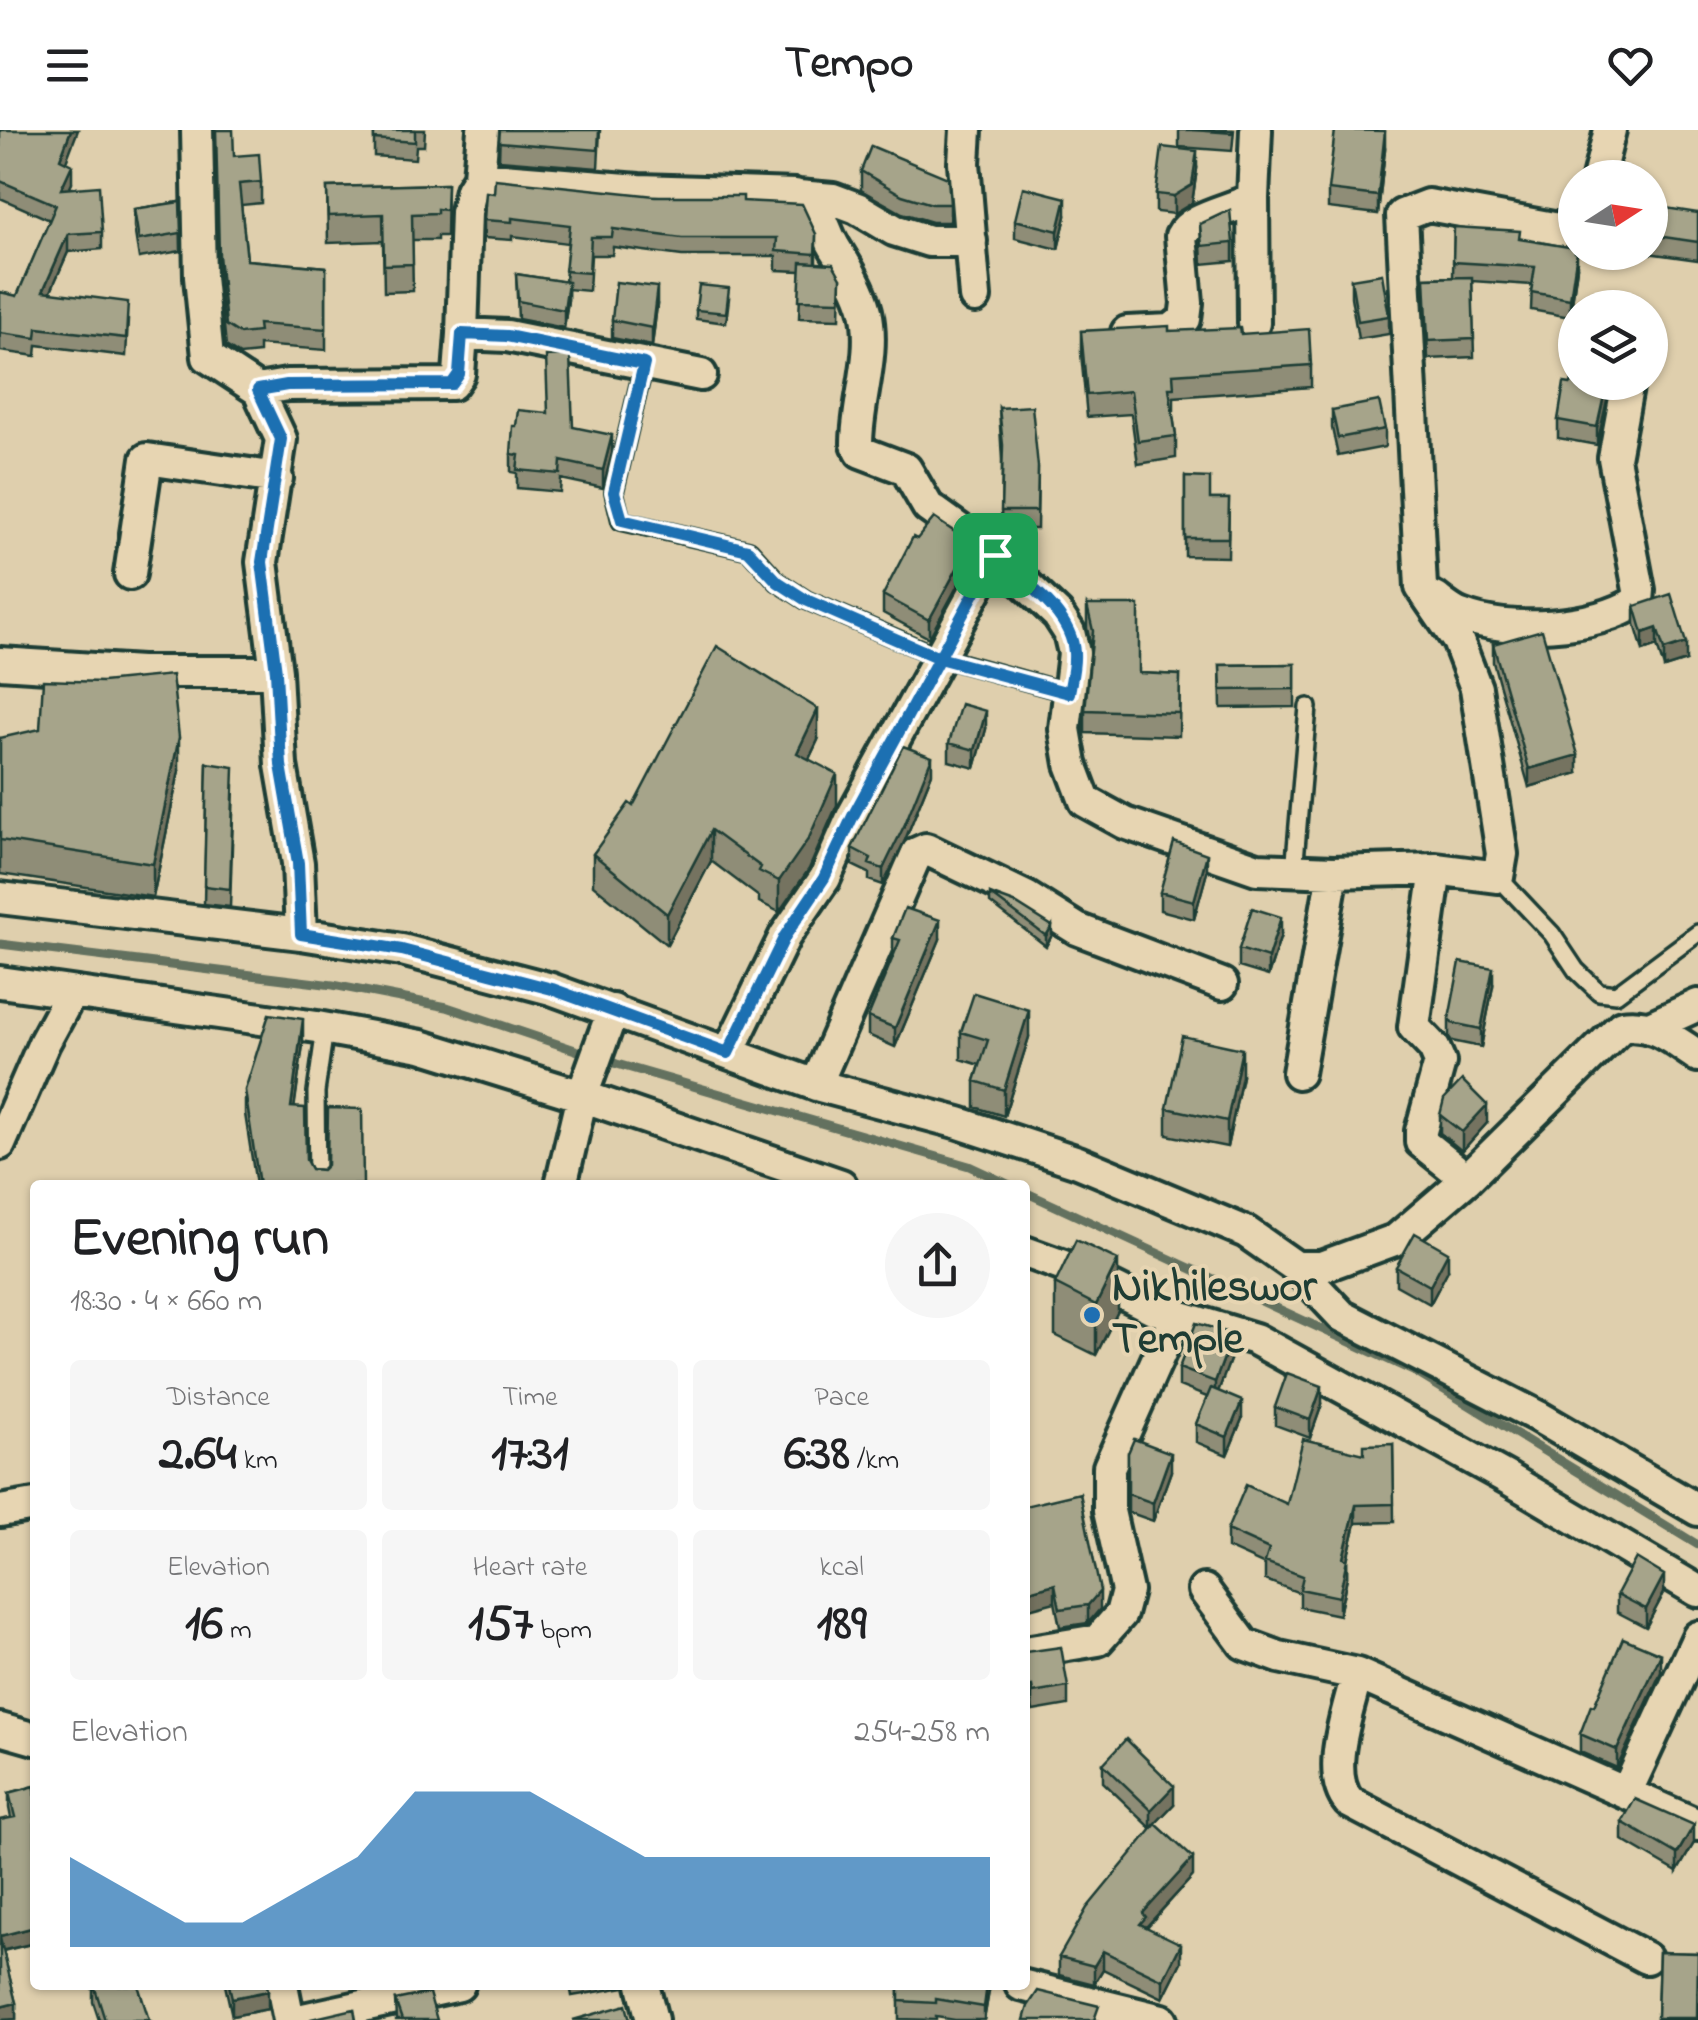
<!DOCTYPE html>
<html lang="en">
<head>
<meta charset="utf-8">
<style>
  body { margin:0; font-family:"Indie Flower",sans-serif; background:#f6f6f6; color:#202124; height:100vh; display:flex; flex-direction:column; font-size:38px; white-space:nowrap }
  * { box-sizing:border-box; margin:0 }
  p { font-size:32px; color:#757577 }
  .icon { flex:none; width:55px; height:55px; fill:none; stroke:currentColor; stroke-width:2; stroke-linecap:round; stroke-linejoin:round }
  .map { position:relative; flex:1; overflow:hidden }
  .side { position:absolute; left:30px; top:1050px; width:1000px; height:810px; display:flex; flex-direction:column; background:#fff; border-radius:10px; box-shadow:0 2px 8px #0004 }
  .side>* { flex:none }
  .needle { width:65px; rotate:78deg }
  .buttons { position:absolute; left:1558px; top:30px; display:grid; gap:20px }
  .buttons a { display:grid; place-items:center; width:110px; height:110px; border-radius:50%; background:#fff; box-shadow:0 2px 8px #0004; font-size:50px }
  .pin { position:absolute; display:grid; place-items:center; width:85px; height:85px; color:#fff; margin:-42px; border-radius:20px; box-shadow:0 5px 15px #0006 }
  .round { display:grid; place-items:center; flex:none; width:105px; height:105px; border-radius:52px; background:#f6f6f6 }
  .head { display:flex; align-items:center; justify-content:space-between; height:170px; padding:0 40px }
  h1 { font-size:55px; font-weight:700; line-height:75px }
  .figures { display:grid; grid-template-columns:repeat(3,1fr); gap:15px; height:170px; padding:10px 40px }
  .figures div { display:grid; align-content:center; border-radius:10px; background:#f6f6f6; text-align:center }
  .figures b { font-size:50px; font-weight:700 }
  .figures small { font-size:28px; font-weight:400 }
  .figures p { font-size:28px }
  .chart { height:280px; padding:20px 40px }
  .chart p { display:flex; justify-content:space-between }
  .chart svg { width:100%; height:180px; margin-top:10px; fill:#1f6fb2; opacity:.7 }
  header { display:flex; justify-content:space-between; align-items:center; height:130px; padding:0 40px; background:#fff; font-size:45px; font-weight:700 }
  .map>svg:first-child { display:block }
</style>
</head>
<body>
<header><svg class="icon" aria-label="menu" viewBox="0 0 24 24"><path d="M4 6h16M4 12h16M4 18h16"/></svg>Tempo<svg class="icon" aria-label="heart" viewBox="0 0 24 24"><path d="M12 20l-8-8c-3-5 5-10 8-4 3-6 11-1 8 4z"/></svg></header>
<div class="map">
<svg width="1698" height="1890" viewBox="0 0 1698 1890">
  <rect width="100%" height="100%" fill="#dfcfad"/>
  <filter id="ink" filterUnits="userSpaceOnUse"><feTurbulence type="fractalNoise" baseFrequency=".01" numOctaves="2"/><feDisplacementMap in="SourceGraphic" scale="20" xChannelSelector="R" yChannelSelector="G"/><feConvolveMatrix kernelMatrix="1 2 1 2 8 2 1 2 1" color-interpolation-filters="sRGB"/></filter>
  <g filter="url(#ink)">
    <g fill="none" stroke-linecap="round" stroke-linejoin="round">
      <!-- stream -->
      <path stroke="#63715f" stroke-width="9" d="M0 814 333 855 447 877 617 934 969 1036 1010 1055
        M1025 1062 1415 1242 1698 1415"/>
      <defs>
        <path id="lane" d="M644 234 614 362 621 391 749 420 778 452 806 470 939 527 1069 563
          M1294 742 1308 577
          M1498 747 1552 804 1576 840 1599 862 1616 864 1698 803
          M317 1055 316 962 325 899"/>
        <path id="street" d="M197 0 200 147 208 227 258 260 281 309 262 432 276 542 281 635 298 733 301 804
          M966 0 964 33 975 167
          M479 47 639 60 795 65C828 83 818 89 835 118 848 139 860 158 866 181 876 224 857 271 857 314L861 322 906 339 928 377 995 425 1058 485 1069 502 1074 523 1065 599 1071 634 1085 671 1125 693 1257 739 1333 742 1436 739 1498 747 1502 724 1476 558 1458 511 1421 457 1402 85 1428 75 1575 102
          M1598 48 1610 0
          M798 66 833 69 857 78 894 100 929 111H971
          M1253 68 1254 193
          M1127 202 1171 200 1185 189 1187 173 1181 106C1190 86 1233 80 1253 68L1256 0
          M462 204 507 206 701 245
          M258 260 287 255 452 254 459 244 462 204 466 82 471 60 479 47 483 0
          M130 444 147 329 277 348
          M1435 468C1443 474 1452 482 1461 485 1508 504 1594 499 1638 471L1639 460 1614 328 1628 252
          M0 533 141 542H276
          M1436 739 1414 897 1434 918 1440 932 1421 1001V1012L1467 1049
          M0 768 301 804 402 820 551 859 816 955 959 993 1078 1032 1246 1102 1296 1137 1342 1186 1537 1286 1698 1380
          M0 852 317 897 421 916 582 966 841 1055
          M1652 896 1698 875
          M728 923 785 806 825 748 853 685 995 425
          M1298 943 1333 742
          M816 955 917 723 926 719 1026 767 1077 799 1222 854
          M0 1014 44 913 71 863
          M561 1055 582 966 613 880
          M1025 1122 1083 1143 1155 1179 1255 1209 1509 1349 1698 1461
          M1296 1137H1321L1397 1109 1467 1049 1622 896C1653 891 1673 910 1698 926
          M0 1381 35 1375
          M1204 1460 1244 1514 1279 1527 1357 1544
          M1698 1507 1626 1663 1698 1695
          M1025 1522 1098 1510 1121 1484 1127 1461 1109 1381V1337L1177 1185
          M0 1599 35 1609
          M1626 1663 1357 1544C1349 1579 1324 1643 1349 1672L1646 1828
          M282 1855 289 1890
          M643 1855 652 1890
          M1021 1855 1162 1890
          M299 1890 459 1855"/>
      </defs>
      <!-- lane casing -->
      <use href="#lane" stroke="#1f3d34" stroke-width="22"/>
      <!-- street casing -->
      <use href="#street" stroke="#1f3d34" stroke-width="38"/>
      <!-- lane -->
      <use href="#lane" stroke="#e7d5b2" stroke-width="15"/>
      <!-- street -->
      <use href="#street" stroke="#e7d5b2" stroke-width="30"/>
    </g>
    <!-- wall -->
    <path fill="#8f8d77" stroke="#1f3d34" stroke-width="2.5" d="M0 0 66 32 72 53 69 59 102 102V119L68 122 50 162 128 190 126 226 37 215 36 226 0 221V162L17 166 50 90 0 68Z
      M216 0 234 26 261 52V73L241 75 247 130 326 137V220L259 215V223L240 225 226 216 219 146Z
      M374 0H425L424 16H416L415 29 374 26Z
      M500 0H600L598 38 499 30Z
      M1179 0H1234L1232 21 1179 17Z
      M1385 19 1378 84 1328 78V60Z
      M1197 39 1192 73 1174 84 1156 82V64Z
      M861 41 950 74V92H932L902 83 861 60Z
      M447 54 446 106H437V110H412L413 161 384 162 383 111 328 113 327 57Z
      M655 66 743 71 816 104V133L841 148 840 189 799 188 801 141 776 140V126H682L613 117 612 125H591L589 161 568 159V170L564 198 518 189 516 144 565 152 568 113 512 106V110L484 108V90Z
      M180 72 181 121 139 128 134 97V79Z
      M1698 83V130L1648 123 1650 122V94Z
      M1066 86 1058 119 1015 108V90Z
      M1200 94 1233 113V131L1202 134Z
      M1454 97 1520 109 1577 137 1570 187 1531 180 1532 155 1472 151 1474 227 1428 229 1425 148 1453 147Z
      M1351 149 1389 186V204L1358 209 1351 167Z
      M729 168 726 193 696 189V180Z
      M657 175 652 216 612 208V190Z
      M1081 201H1169L1241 204 1311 235V257L1174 267V280H1172L1176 306V328L1138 334 1131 284 1087 287 1081 223Z
      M1575 252H1611L1597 315 1558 308V290L1571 254Z
      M999 278 1038 337 1037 399H1001L1002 330Z
      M1332 280 1385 299V317L1338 326 1332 298Z
      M573 297 612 323 603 358 561 349 560 362 517 358V343L511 342V324Z
      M1185 347 1210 369H1229L1228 427 1185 426Z
      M971 431 929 508 883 483V465Z
      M1087 475 1139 543 1180 545 1179 606 1085 603V580L1091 517 1087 498Z
      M1635 476 1686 531 1664 538 1657 516 1643 521 1635 494Z
      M1493 514 1578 643 1529 657 1493 532Z
      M1295 534V577L1221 578 1220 535Z
      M986 599 975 638 949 631V613Z
      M0 608 179 641 153 767 0 744Z
      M818 610 809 629 837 675 809 739 779 782 759 772V767L711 731 667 815 593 755V724L633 676Z
      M207 633 234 655 230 777 204 774Z
      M932 643 905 710 883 755 869 750V743L852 735V718Z
      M1207 742 1194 789 1160 780V762Z
      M990 764 1052 805 1046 816 990 773Z
      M1281 805 1268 846 1239 837V819Z
      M893 808 940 809 895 917 868 905V887L893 826Z
      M1493 856 1481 917 1452 911 1449 907V889Z
      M961 902 1029 907 1004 986 975 977V951L980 935 961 929Z
      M303 914 294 977 306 1030 311 1039 322 1040 327 1035 363 1055H256L245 984V960Z
      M1242 946 1227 1017 1167 1005V978Z
      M1440 985 1487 993 1462 1021 1440 1003Z
      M1396 1137 1448 1140 1430 1174 1396 1155Z
      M1055 1154 1118 1181 1096 1225 1055 1205Z
      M1233 1222 1218 1261 1242 1289 1227 1325 1196 1312V1294L1207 1267 1179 1256V1238Z
      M1322 1274 1310 1308 1275 1295V1277Z
      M1393 1314 1394 1392 1356 1393 1347 1430V1447L1339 1485 1300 1477V1463L1265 1450V1435L1227 1418V1400L1287 1374 1364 1324Z
      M1128 1323 1171 1341 1153 1391 1128 1382Z
      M1025 1376 1100 1479 1088 1493 1060 1497 1055 1472Z
      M1664 1463 1646 1497 1617 1482V1464Z
      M1025 1522 1068 1557V1575L1033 1581Z
      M1661 1542 1617 1638 1580 1622V1604L1594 1576Z
      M1103 1634 1174 1674 1151 1698 1103 1652Z
      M35 1656V1813L3 1821 16 1873V1889L0 1890V1690L11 1688 9 1678V1663Z
      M1622 1692 1694 1713 1677 1742 1622 1710Z
      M1193 1746 1147 1797 1181 1832 1163 1868 1103 1839 1094 1854 1059 1845V1827Z
      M1659 1822 1698 1823V1890H1657Z
      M93 1855 149 1890H99L93 1872Z
      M225 1855H267L268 1879 232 1886Z
      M570 1855H625V1857L572 1866Z
      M899 1855H990L984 1890H955L936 1887V1890L899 1889Z
      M395 1870 437 1890H396Z"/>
    <!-- shaded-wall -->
    <path fill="#747361" stroke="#1f3d34" stroke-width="2.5" d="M71 0H78L60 47V29Z
      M1385 1V19L1378 84V66Z
      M1197 21V39L1192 73 1174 84V66Z
      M72 35V53L61 77V59Z
      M1066 68V86L1058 119V101Z
      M68 104V122L43 179V161Z
      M1577 122V137L1570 187V169Z
      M568 152V170L564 198V180Z
      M657 157V175L652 216V198Z
      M1607 252H1611L1597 315V297Z
      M612 305V323L603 358V340Z
      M971 413V431L929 508V490Z
      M1657 498V516L1643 521V503Z
      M1686 513V531L1664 538V520Z
      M818 579V610L797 654V623Z
      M986 581V599L975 638V620Z
      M179 607V641L153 767V734Z
      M1578 625V643L1529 657V639Z
      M932 627V643L905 710 883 755V739Z
      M837 644V675L809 739 779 782V751Z
      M711 700V731L667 815V784Z
      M1207 724V742L1194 789V771Z
      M1281 787V805L1268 846V828Z
      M940 790V809L895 917V898Z
      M1052 796V805L1046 816V806Z
      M1493 838V856L1481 917V899Z
      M1029 880V907L1004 986V960Z
      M303 889V914L291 1002V977Z
      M1242 919V946L1227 1017V991Z
      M1487 975V993L1462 1021V1002Z
      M1448 1122V1140L1430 1174V1156Z
      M1118 1130V1181L1096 1225V1175Z
      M1233 1204V1222L1215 1270V1252Z
      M1322 1256V1274L1310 1308V1290Z
      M1242 1271V1289L1227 1325V1307Z
      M1171 1323V1341L1153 1391V1373Z
      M1356 1375V1393L1347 1430V1447L1339 1485V1467L1343 1428Z
      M1664 1445V1463L1646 1497V1479Z
      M1055 1454V1472L1025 1480V1462Z
      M1100 1461V1479L1088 1493V1475Z
      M1661 1524V1542L1617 1638V1620Z
      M1032 1556V1574L1025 1576V1557Z
      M1174 1656V1674L1151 1698V1680Z
      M1694 1695V1713L1677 1742V1724Z
      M1193 1728V1746L1146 1797 1140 1794 1143 1783Z
      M35 1797V1813L0 1821V1806Z
      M1181 1814V1832L1163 1868V1850Z
      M1103 1821V1839L1094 1854V1836Z
      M987 1855H990L984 1890V1877Z
      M268 1861V1879L232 1886V1868Z
      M16 1873V1889L0 1890V1877Z"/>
    <!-- building -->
    <path fill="#a6a48a" stroke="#1f3d34" stroke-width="2.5" d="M0 0H71L60 29 72 35 61 59 99 56 102 102 68 104 43 161 128 172 126 208 37 198 36 208 0 203V162L17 166 56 75 0 51Z
      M216 0H233L234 26 259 24 261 52 239 54 247 130 326 137V199L258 194 259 202 240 204 226 195 219 125Z
      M374 0H415V12L374 9Z
      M500 0H599L598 20 499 12Z
      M1193 0H1232V3Z
      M1335 0 1385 1 1378 66 1328 60Z
      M871 16 948 48 950 74H932L902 65 861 41Z
      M1162 17 1197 21 1192 55 1174 66 1156 64Z
      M495 49 655 66H743V71L802 74 816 104 815 124 776 121 777 108H682L613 99 612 107H591L589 143 565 141 570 95 512 88V92L484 90 486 62 494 63Z
      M447 54 446 80 437 79V83L412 84 413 134 384 135 383 84 328 86 327 57Z
      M1023 57 1066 68 1058 101 1015 90Z
      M180 72 181 103 139 110 134 79Z
      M1653 76 1698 83V112L1650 105Z
      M1230 80 1233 113 1202 116 1200 94Z
      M1454 97 1520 101 1519 109 1575 118V122H1577L1570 169 1531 162 1535 137 1453 132Z
      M801 132 833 134 841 148 840 171 799 170Z
      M516 144 568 152 564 180 518 171Z
      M1382 144 1389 186 1358 191 1351 149Z
      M1472 147 1474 209 1428 211 1425 148Z
      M616 152 657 157 652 198 612 190Z
      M699 155 729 158 726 183 696 180Z
      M1590 171 1620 178H1588Z
      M1169 196V201L1240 198 1241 204 1309 199 1311 235 1173 244 1174 258H1169L1176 306 1138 311 1131 261 1087 265 1081 201Z
      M570 225 573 297 612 305 603 340 561 331 560 344 517 340 519 325 511 324 513 296H516L518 280 548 283 546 226Z
      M1575 237V252H1607L1597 297 1558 290 1564 253 1571 254Z
      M1379 271 1385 299 1338 308 1332 280Z
      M1032 276 1038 337 1037 381H1001L1003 315 999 278Z
      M1185 347 1210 348V369H1229L1228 408H1185Z
      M934 388 971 413 929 490 883 465 913 407 917 409Z
      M1671 464 1686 513 1664 520 1657 498 1643 503 1635 476Z
      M1087 475H1139V543L1180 545 1179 583 1085 580 1093 501Z
      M1542 500 1578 625 1529 639 1493 514Z
      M717 516 818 579 797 623 837 644 809 708 779 751 759 741 761 737 711 700 667 784 593 724 629 673 633 676Z
      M1295 534V559L1221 560 1220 535Z
      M172 545 179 607 153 734 0 710V608L40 599 43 550 102 552Z
      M961 574 986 581 975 620 949 613Z
      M903 616 932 627 905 694 883 739 869 734 871 728 852 718Z
      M207 633 234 637 230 759 204 756Z
      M1174 712 1207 724 1194 771 1160 762Z
      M990 764 1017 774 1052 796 1046 806Z
      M905 778 940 790 895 898 868 887 900 810 893 808Z
      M1252 778 1281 787 1268 828 1239 819Z
      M1460 832 1493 838 1481 899 1452 893 1449 889Z
      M974 863 1029 880 1004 960 975 951 988 910 961 902Z
      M269 884 303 889 291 977 305 978 306 1030 311 1039 322 1040 327 1035 328 978 362 979 363 1055H259L245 960Z
      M1182 906 1242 919 1227 991 1167 978Z
      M1462 950 1487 975 1462 1002 1440 985 1444 969Z
      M1415 1103 1448 1122 1430 1156 1396 1137Z
      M1076 1110 1118 1130 1096 1175 1055 1154Z
      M1196 1193 1233 1204 1215 1252 1179 1238Z
      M1287 1243 1322 1256 1310 1290 1275 1277Z
      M1211 1258 1242 1271 1227 1307 1196 1294Z
      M1134 1309 1171 1323 1153 1373 1128 1364V1323Z
      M1303 1309 1364 1324V1315L1393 1314 1394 1374 1356 1375 1343 1428 1347 1429 1339 1467 1300 1459 1303 1446 1265 1432 1269 1419 1227 1400 1246 1355 1287 1374Z
      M1080 1363 1100 1461 1088 1475 1060 1479 1055 1454 1025 1462V1376Z
      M1636 1428 1664 1445 1646 1479 1617 1464Z
      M1623 1508 1661 1524 1617 1620 1580 1604 1591 1575 1594 1576Z
      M1061 1517 1068 1557 1033 1563 1032 1556 1025 1557V1522Z
      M1126 1609 1174 1656 1151 1680 1103 1634Z
      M35 1656V1797L0 1806V1690L15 1687 9 1663Z
      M1635 1669 1694 1695 1677 1724 1622 1692Z
      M1156 1694 1193 1728 1143 1783 1146 1787 1140 1794 1181 1814 1163 1850 1103 1821 1094 1836 1059 1827 1087 1778Z
      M0 1808 16 1873 0 1877Z
      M1659 1822 1698 1823 1697 1888H1657Z
      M94 1855H138L149 1890H105Z
      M229 1855H267L268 1861 232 1868Z
      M899 1855H987L984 1877 936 1869V1873L899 1871Z
      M1038 1861 1099 1876 1094 1890H1024L1028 1876Z
      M429 1863 437 1890H402L395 1870Z
      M626 1875 630 1890H573Z
      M354 1879 356 1890H311V1889Z"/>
  </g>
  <g fill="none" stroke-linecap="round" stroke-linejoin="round" filter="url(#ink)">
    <defs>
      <path id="route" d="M995 425 939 528 806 470 778 452 748 420 622 390 614 362 644 234 507 206 462 204 459 244 452 254 287 255 258 260 281 309 262 432 276 542 281 635 298 733 301 804 402 820 552 859 728 923 785 806 824 748 853 686 939 528 1069 563C1071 551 1075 536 1074 523 1072 482 1022 451 995 425"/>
    </defs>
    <!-- route casing -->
    <use href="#route" stroke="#fff" stroke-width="20"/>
    <!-- route -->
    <use href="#route" stroke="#1f6fb2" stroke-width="12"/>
  </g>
  <!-- markers -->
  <circle fill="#1f6fb2" stroke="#e7d5b2" stroke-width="4" cx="1092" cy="1185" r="10"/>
  <g text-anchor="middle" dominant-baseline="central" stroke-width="8" stroke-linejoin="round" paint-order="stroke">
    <!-- poi labels -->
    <g font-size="45" font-weight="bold" fill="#1f3d34" stroke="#e7d5b2" text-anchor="start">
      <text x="1112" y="1159">Nikhileswor<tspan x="1112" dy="52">Temple</tspan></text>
    </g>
  </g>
</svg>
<div class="buttons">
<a><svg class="needle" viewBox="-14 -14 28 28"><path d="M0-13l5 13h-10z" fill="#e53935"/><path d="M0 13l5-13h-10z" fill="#757577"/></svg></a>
<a><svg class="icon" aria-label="layers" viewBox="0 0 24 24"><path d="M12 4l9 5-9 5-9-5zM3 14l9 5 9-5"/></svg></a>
</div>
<div class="pin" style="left:995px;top:425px;background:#1e9e55"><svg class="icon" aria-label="arrive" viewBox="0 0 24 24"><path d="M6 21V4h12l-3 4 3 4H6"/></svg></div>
<section class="side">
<div class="head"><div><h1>Evening run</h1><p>18:30 · 4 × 660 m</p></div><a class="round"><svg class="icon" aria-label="share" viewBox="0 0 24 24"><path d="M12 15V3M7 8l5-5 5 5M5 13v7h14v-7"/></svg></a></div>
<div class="figures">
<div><p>Distance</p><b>2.64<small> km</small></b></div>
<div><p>Time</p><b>17:31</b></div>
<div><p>Pace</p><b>6:38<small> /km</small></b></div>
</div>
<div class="figures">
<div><p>Elevation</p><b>16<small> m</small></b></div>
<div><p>Heart rate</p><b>157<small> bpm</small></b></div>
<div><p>kcal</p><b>189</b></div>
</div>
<div class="chart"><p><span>Elevation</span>254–258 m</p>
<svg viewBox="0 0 160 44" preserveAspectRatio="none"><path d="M0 44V22L10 30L20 38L30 38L40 30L50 22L60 6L70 6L80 6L90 14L100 22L110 22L120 22L130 22L140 22L150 22L160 22V44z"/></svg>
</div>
</section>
</div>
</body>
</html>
